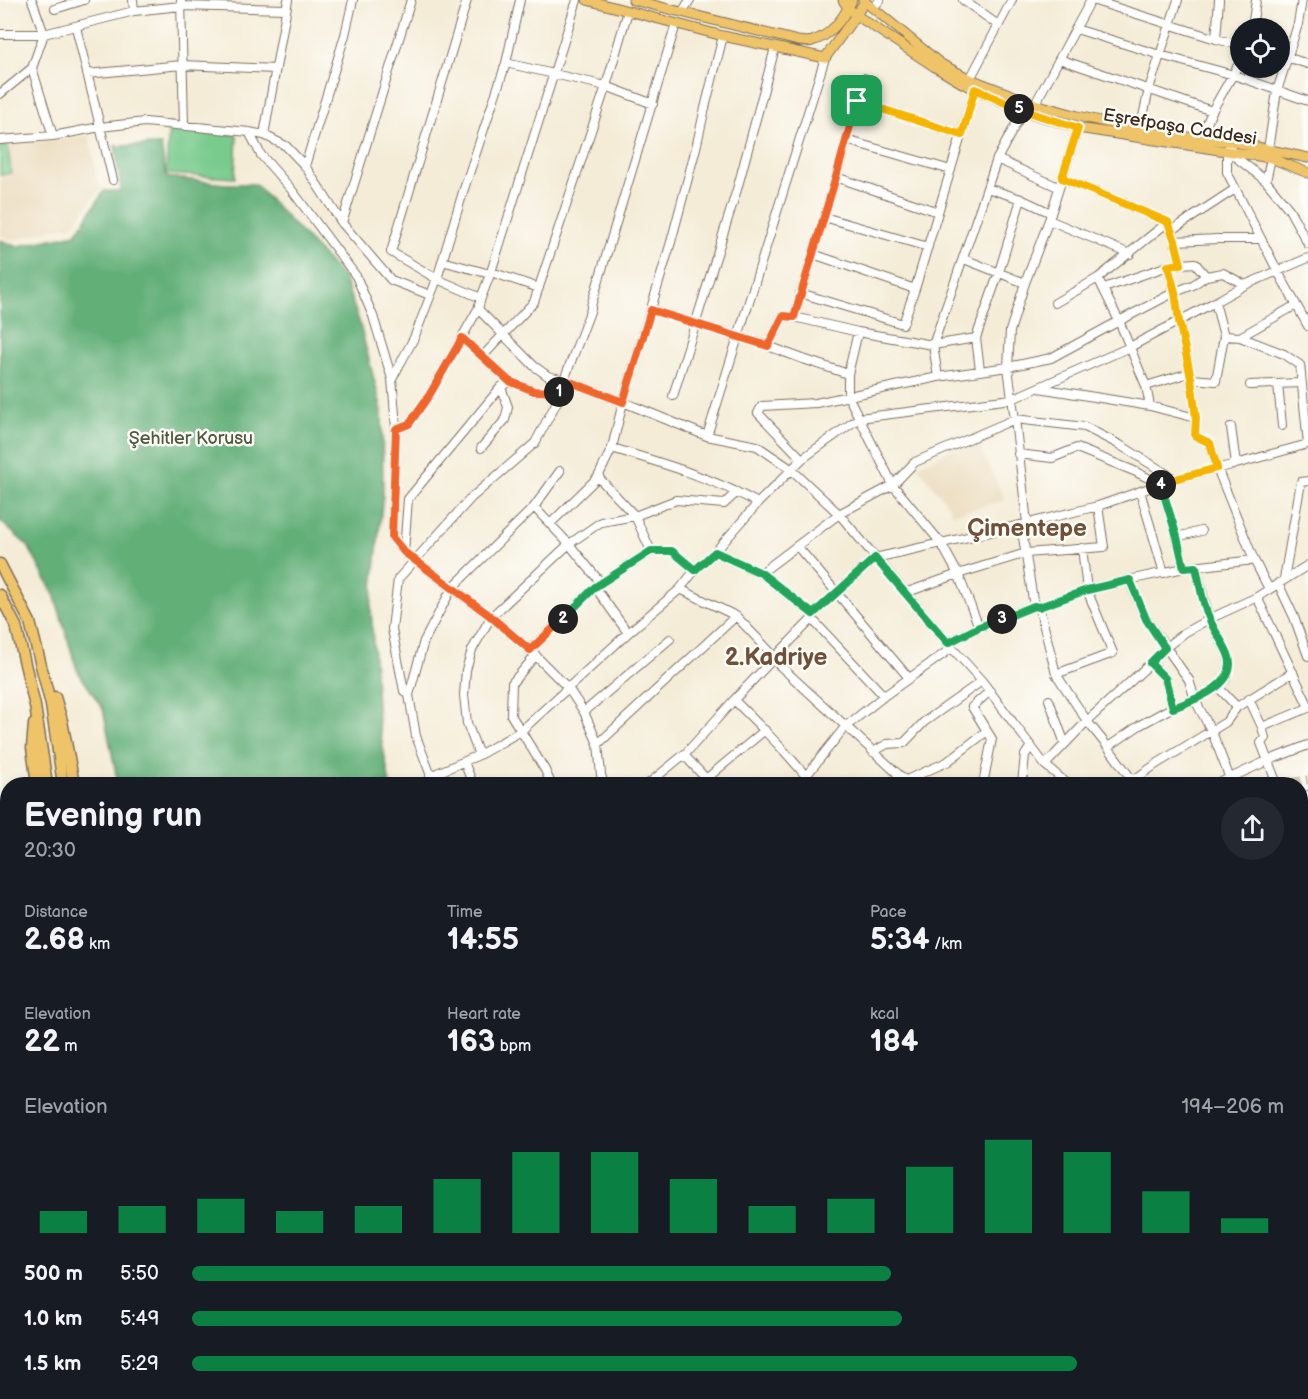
<!DOCTYPE html>
<html lang="en">
<head>
<meta charset="utf-8">
<style>
  body { margin:0; font-family:"Balsamiq Sans",sans-serif; background:#242831; color:#f1f3f6; height:100vh; display:flex; flex-direction:column; font-size:22px; white-space:nowrap }
  * { box-sizing:border-box; margin:0 }
  p { font-size:20px; color:#9ea1a6 }
  .icon { flex:none; width:33px; height:33px; fill:none; stroke:currentColor; stroke-width:2; stroke-linecap:round; stroke-linejoin:round }
  .map { position:relative; flex:1; overflow:hidden }
  .panel { position:absolute; left:0px; top:777px; width:1308px; height:622px; display:flex; flex-direction:column; background:#171b24; border-radius:24px 24px 0 0; box-shadow:0 3px 9px #0003 }
  .panel>* { flex:none }
  .buttons { position:absolute; left:1230px; top:18px; display:grid; gap:12px }
  .buttons a { display:grid; place-items:center; width:60px; height:60px; border-radius:50%; background:#171b24; box-shadow:0 3px 9px #0003; font-size:30px }
  .pin { position:absolute; display:grid; place-items:center; width:51px; height:51px; color:#fff; margin:-26px; border-radius:12px; box-shadow:0 3px 9px #0006 }
  .km { position:absolute; width:30px; height:30px; margin:-15px; border-radius:50%; background:#222; color:#fff; font-size:16px; line-height:30px; text-align:center }
  .round { display:grid; place-items:center; flex:none; width:63px; height:63px; border-radius:32px; background:#242831 }
  .overview { display:flex; align-items:center; justify-content:space-between; height:102px; padding:0 24px }
  h1 { font-size:33px; font-weight:600; line-height:45px }
  .figures { display:grid; grid-template-columns:repeat(3,1fr); gap:9px; height:102px; padding:6px 24px }
  .figures div { display:grid; align-content:center }
  .figures b { font-size:30px; font-weight:600 }
  .figures small { font-size:16px; font-weight:400 }
  .figures p { font-size:16px }
  .chart { height:168px; padding:12px 24px }
  .chart p { display:flex; justify-content:space-between }
  .chart svg { width:100%; height:108px; margin-top:6px; stroke:#0b8043; stroke-width:6 }
  ul { padding:0 24px; list-style:none; font-size:20px }
  li { display:grid; grid-template-columns:96px 72px 1fr; align-items:center; height:45px }
  li i { height:15px; border-radius:8px; background:#0b8043 }
  .map>svg:first-child { display:block }
</style>
</head>
<body>
<div class="map">
<svg width="1308" height="1399" viewBox="0 0 1308 1399">
  <rect width="100%" height="100%" fill="#fdfcf7"/>
  <filter id="ink" filterUnits="userSpaceOnUse"><feTurbulence type="fractalNoise" baseFrequency=".0167" numOctaves="2"/><feDisplacementMap in="SourceGraphic" scale="12" xChannelSelector="R" yChannelSelector="G"/><feConvolveMatrix kernelMatrix="1 2 1 2 8 2 1 2 1" color-interpolation-filters="sRGB"/></filter>
  <filter id="wash" filterUnits="userSpaceOnUse"><feTurbulence type="fractalNoise" baseFrequency=".008" numOctaves="4" result="noise"/><feDisplacementMap in="SourceGraphic" scale="24" xChannelSelector="R" yChannelSelector="G"/><feGaussianBlur stdDeviation="1.35" result="paint"/><feColorMatrix in="noise" values="0 0 0 0 0 0 0 0 0 0 0 0 0 0 0 0 0 1.4 0 .05"/><feComposite in="paint" operator="in"/></filter>
  <g filter="url(#wash)">
    <rect width="100%" height="100%" fill="#f4ecd7"/>
    <!-- built -->
    <path fill="#ead9ba" d="M89 135 100 189 72 226H64L12 240 0 235V146Z
      M975 438 1005 500 953 514 949 506 917 466Z
      M1126 1392H1179L1178 1399H1132Z"/>
    <!-- green -->
    <path fill="#78cb8d" stroke="#5a7a56" stroke-width="1.5" d="M169 124 237 135 235 178 166 174Z
      M8 145 11 173 0 175V146Z"/>
    <!-- forest -->
    <path fill="#62af78" stroke="#4e6c4b" stroke-width="1.5" d="M161 145 166 177 225 184H255L344 278 359 321 382 410 383 495 371 607 378 721 390 784H118L103 709 77 670 55 597 28 546 0 521V240L18 246 76 234 104 191H121L115 146Z"/>
    <g fill="none" stroke-linecap="round" stroke-linejoin="round">
      <!-- river -->
      <path stroke="#5dc2da" stroke-width="14" d="M0 1107 8 1128"/>
    </g>
  </g>
  <g filter="url(#ink)">
    <g fill="none" stroke-linecap="round" stroke-linejoin="round">
      <!-- major-tunnel -->
      <path stroke="#cfc5b2" stroke-width="9" stroke-dasharray="9 4.5" stroke-linecap="butt" d="M1279 784 1308 780
        M1300 820 1308 819"/>
      <defs>
        <path id="minor" d="M32 0 44 34 32 68 53 136
          M133 0 134 11
          M181 0 184 125
          M467 0 391 252 437 279 481 298 478 309 534 366 548 376 568 381 623 402 707 436 757 446 791 469 839 514 952 648 982 681 1045 765 1068 784
          M963 0 998 25
          M1092 0 1216 39 1240 45
          M873 8 880 0
          M55 9 84 0
          M682 12 690 0
          M76 27 113 180
          M1252 28 1256 0
          M1076 29 1160 55 1234 75 1308 101
          M0 34H44L134 11 181 6 286 9
          M1216 39 1219 0
          M1280 55 1308 64
          M1059 59 1212 111
          M506 63 606 86 653 104
          M87 74 182 65 275 69
          M970 79 1012 0
          M0 94 32 68
          M857 101 962 135
          M1035 104 1091 0
          M1140 130 1149 89 1178 0
          M249 132 261 155 291 189 356 276 373 316 392 379 394 402 396 429 392 537 404 552 489 615 530 650 568 688 584 712 598 744 601 775 604 784
          M264 135 288 0
          M1201 138 1212 111 1240 62
          M0 140 53 136 100 127 145 122 249 132 264 135 286 146 305 166 342 223 391 280 430 295
          M846 140 951 170
          M1234 142 1227 150V172L1277 270 1308 326
          M1268 149 1277 91 1298 24 1302 0
          M1228 151 1266 181 1289 209 1308 244
          M997 159 1058 187
          M305 166 345 35 353 0
          M836 177 938 212
          M1062 178 1168 222 1175 241 1181 264 1168 266C1175 289 1177 311 1182 335 1189 369 1197 402 1195 436L1210 443 1217 468 1254 560 1269 589
          M1266 181 1271 158
          M987 188 1021 199 1051 213
          M824 217 928 247
          M1049 220 1130 254
          M342 223 411 0
          M1171 231 1235 189
          M1175 241 1218 239H1261
          M813 254 915 289
          M964 259 1025 283
          M442 261 490 274
          M1181 264 1195 263 1206 276
          M491 272 539 288
          M1098 278 1119 321 1146 386 1150 406
          M1104 288 1168 266
          M800 293 903 324 915 289 975 89
          M481 298 491 272 577 0
          M1055 303 1098 278 1168 222
          M651 310 768 346 803 359 848 374
          M794 317 836 177 864 78
          M858 332 848 374V396L893 485 941 543 958 574 979 627
          M1224 336 1240 337 1296 305
          M1240 337 1284 354 1300 365 1308 444
          M462 338 509 381 534 391 562 393
          M768 346 783 316 794 317 858 332 933 345 976 338
          M482 357 534 302 606 86 628 11
          M980 370 976 338 999 272 1021 199
          M938 377 933 345 997 159 1023 111
          M392 379 414 338 437 279 463 192 506 63 520 0
          M1191 379 1216 381 1224 336 1215 302
          M564 380 591 309V306L676 24
          M1278 384 1282 426
          M1250 385 1301 383
          M1146 386 1189 373
          M1039 388 1150 406 1196 418
          M673 396 738 186 775 48
          M1231 427 1236 464
          M396 429 409 424 430 394 478 309
          M707 436 825 58
          M481 448 505 420 508 407 501 387
          M612 448C662 463 713 478 758 503
          M1018 454 1052 458 1077 448 1134 471 1160 484 1177 537 1184 568
          M802 459 758 413 762 406 816 403 938 377 1008 367 1051 358 1119 321 1175 292 1193 285 1206 276 1223 273 1245 285
          M598 477 635 516 651 551
          M1140 491 1164 573
          M534 507 569 544 601 583
          M1027 523 1015 419 1085 427 1120 445 1175 479
          M550 524 598 477 612 448 623 402 671 242 696 148 705 108 723 36
          M1021 525 1034 606
          M1177 537 1201 531
          M797 546 909 678
          M404 552 408 499 501 387 509 381
          M715 552 761 573 813 614 812 619 775 657 779 665 909 784
          M761 573 839 514 893 485 915 462 1015 419 1012 399 1130 347 1215 302 1245 285 1308 258
          M1284 579 1301 482 1308 481
          M1129 580 1146 619 1189 680 1195 700 1212 732 1232 784
          M1278 583 1294 617 1308 656
          M595 587 628 633
          M680 589 736 616 775 657 734 700
          M905 593 958 574 1026 553 1104 547 1098 506
          M1257 597 1308 705
          M1039 607 1056 674 1087 721 1108 747 1135 784
          M813 614 875 558 1021 525 1098 506 1175 479 1236 464 1308 444
          M812 619 884 696
          M948 643 979 627 1034 606 1039 607 1087 590 1129 580 1184 568 1254 560
          M530 650 595 587 651 551H672L695 570
          M536 655 512 683 511 715 545 770 551 784
          M1151 663 1165 678 1173 707
          M1056 674 1113 653 1087 590 1082 548
          M1218 687 1237 707
          M409 695 424 641 452 588 534 507 560 471
          M1249 699 1262 727 1265 738 1261 743 1277 784
          M1049 700 1065 744
          M584 712 670 639
          M1262 727 1308 708
          M598 744 736 616
          M1108 747 1140 725 1173 707 1195 700 1218 687 1226 679 1230 664 1228 654 1209 619 1196 567
          M873 752 887 744 904 743 924 722 982 681
          M479 755 467 723 464 695 466 670 472 650 491 617 569 544 601 522 635 516 676 500 724 504 737 492
          M684 755 711 784
          M464 762 473 784
          M1045 765 1087 721 1151 663 1165 648 1184 633 1209 619 1257 597 1308 565
          M430 776 479 755 521 731 628 633 680 589 695 570 715 552 758 503 802 459 859 418 1012 399 1008 367 1010 331 1025 283 1049 220 1078 128
          M806 776 845 727 884 696 952 648
          M904 781 947 762 987 731
          M1132 781 1158 763 1226 722 1237 707 1293 672
          M434 784 416 736 409 695 404 691 392 629 398 579 471 498 535 443 568 381
          M648 784 686 753 734 700C761 727 789 754 812 784
          M700 784 765 730
          M892 784 898 776
          M983 784 992 739 972 707 990 691
          M1022 784 1025 755 1031 746
          M1217 784 1267 761 1308 745
          M1300 797 1308 795
          M1300 836 1308 834
          M1300 848 1308 862
          M1300 914 1308 909
          M1300 943 1308 939
          M1300 984 1308 987
          M1300 1035 1308 1005
          M1300 1089 1308 1091
          M1300 1111 1308 1112
          M1307 1173 1308 1128
          M0 1241 8 1231
          M1300 1248 1308 1247
          M0 1273 8 1280
          M1300 1317 1308 1316
          M0 1349 8 1352
          M107 1392 124 1399
          M227 1392 236 1399
          M725 1392 730 1399
          M782 1392 788 1399
          M833 1392 837 1399
          M869 1392 872 1399
          M904 1392 906 1397 917 1396 918 1399
          M954 1392 958 1399
          M1022 1392 1026 1399
          M1056 1392 1059 1399
          M1080 1392 1081 1399
          M1285 1392 1286 1399
          M497 1399 505 1392
          M558 1399 566 1392
          M623 1399 631 1392
          M685 1399 693 1392
          M1103 1399 1109 1392
          M1182 1399 1183 1392
          M1198 1399 1204 1392"/>
        <path id="major" d="M587 0 723 36 825 58 856 15 865 1
          M633 0 798 41C802 41 808 43 812 41 831 36 844 17 852 0
          M843 0 848 8 856 15 935 67 962 83 1023 111 1078 128 1271 158 1308 173
          M863 0 941 64 970 79 1035 104 1078 116 1140 130 1177 136 1234 142 1308 158
          M0 1300 8 1293
          M0 1321 8 1315"/>
        <path id="highway" d="M0 564 30 622 51 705 63 784
          M0 595 16 626 35 706 47 784
          M55 697 62 721 74 784
          M34 724 32 748 37 784
          M274 1392 289 1399
          M378 1392 385 1399
          M400 1392 409 1399
          M328 1399C338 1397 348 1396 358 1399"/>
      </defs>
      <!-- minor casing -->
      <use href="#minor" stroke="#7c6e5f" stroke-width="10"/>
      <!-- major casing -->
      <use href="#major" stroke="#7c6e5f" stroke-width="11"/>
      <!-- highway casing -->
      <use href="#highway" stroke="#7c6e5f" stroke-width="13"/>
      <!-- minor -->
      <use href="#minor" stroke="#fff" stroke-width="8"/>
      <!-- major -->
      <use href="#major" stroke="#efc469" stroke-width="9"/>
      <!-- highway -->
      <use href="#highway" stroke="#efc469" stroke-width="10"/>
      <defs>
        <path id="rail" d="M0 1327 8 1330
          M132 1392 148 1399"/>
      </defs>
      <!-- rail casing -->
      <use href="#rail" stroke="#3b2a1e" stroke-width="4.5"/>
      <!-- rail -->
      <use href="#rail" stroke="#fdfcf7" stroke-width="2" stroke-dasharray="7" stroke-linecap="butt"/>
    </g>
  </g>
  <g fill="none" stroke-linecap="round" stroke-linejoin="round" filter="url(#ink)">
    <defs>
      <path id="split-1" d="M559 392 562 393 568 381 623 402 651 310 768 346 783 316 794 317 836 177 857 101"/>
      <path id="split-2" d="M559 392 534 391 509 381 462 338 430 394 409 424 396 429 392 537 404 552 489 615 530 650 563 619"/>
      <path id="split-3" d="M563 619 595 587 651 551H672L695 570 715 552 761 573 813 614 875 558 948 643 979 627 1002 619"/>
      <path id="split-4" d="M1002 619 1034 606 1039 607 1087 590 1130 580 1146 619 1165 648 1150 663 1165 678 1173 708C1194 700 1237 686 1229 657 1225 644 1215 633 1210 620 1202 604 1200 584 1196 567L1184 568 1177 537 1161 485"/>
      <path id="split-5" d="M1019 109 1078 128 1062 178 1168 222 1175 241 1181 264 1168 266 1175 292 1179 321 1191 378 1196 418 1195 436 1210 443 1217 468 1175 479 1161 485"/>
      <path id="split-6" d="M857 101 962 135 975 89 1019 109"/>
    </defs>
    <!-- split-1 casing -->
    <use href="#split-1" stroke="#fff" stroke-width="12"/>
    <!-- split-2 casing -->
    <use href="#split-2" stroke="#fff" stroke-width="12"/>
    <!-- split-3 casing -->
    <use href="#split-3" stroke="#fff" stroke-width="12"/>
    <!-- split-4 casing -->
    <use href="#split-4" stroke="#fff" stroke-width="12"/>
    <!-- split-5 casing -->
    <use href="#split-5" stroke="#fff" stroke-width="12"/>
    <!-- split-6 casing -->
    <use href="#split-6" stroke="#fff" stroke-width="12"/>
    <!-- split-1 -->
    <use href="#split-1" stroke="#f0652b" stroke-width="8"/>
    <!-- split-2 -->
    <use href="#split-2" stroke="#f0652b" stroke-width="8"/>
    <!-- split-3 -->
    <use href="#split-3" stroke="#22a559" stroke-width="8"/>
    <!-- split-4 -->
    <use href="#split-4" stroke="#22a559" stroke-width="8"/>
    <!-- split-5 -->
    <use href="#split-5" stroke="#f5b400" stroke-width="8"/>
    <!-- split-6 -->
    <use href="#split-6" stroke="#f5b400" stroke-width="8"/>
  </g>
  <g text-anchor="middle" dominant-baseline="central" stroke-width="5" stroke-linejoin="round" paint-order="stroke">
    <!-- street labels -->
    <g font-size="18" fill="#3b2a1e" stroke="#fdfcf7">
      <text transform="translate(1180 127) rotate(9)">Eşrefpaşa Caddesi</text>
    </g>
    <!-- park labels -->
    <g font-size="18" fill="#4d5a3f" stroke="#fdfcf7">
      <text x="191" y="438">Şehitler Korusu</text>
    </g>
    <!-- district labels -->
    <g font-size="24" font-weight="bold" fill="#705039" stroke="#fdfcf7">
      <text x="1027" y="528">Çimentepe</text>
      <text x="776" y="657">2.Kadriye</text>
    </g>
  </g>
</svg>
<div class="buttons">
<a><svg class="icon" aria-label="locate" viewBox="0 0 24 24"><circle cx="12" cy="12" r="6"/><path d="M12 2v4M12 18v4M2 12h4M18 12h4"/></svg></a>
</div>
<div class="pin" style="left:857px;top:101px;background:#1e9e55"><svg class="icon" aria-label="arrive" viewBox="0 0 24 24"><path d="M6 21V4h12l-3 4 3 4H6"/></svg></div>
<b class="km" style="left:559px;top:392px">1</b>
<b class="km" style="left:563px;top:619px">2</b>
<b class="km" style="left:1002px;top:619px">3</b>
<b class="km" style="left:1161px;top:485px">4</b>
<b class="km" style="left:1019px;top:109px">5</b>
<section class="panel">
<div class="overview"><div><h1>Evening run</h1><p>20:30</p></div><a class="round"><svg class="icon" aria-label="share" viewBox="0 0 24 24"><path d="M12 15V3M7 8l5-5 5 5M5 13v7h14v-7"/></svg></a></div>
<div class="figures">
<div><p>Distance</p><b>2.68<small> km</small></b></div>
<div><p>Time</p><b>14:55</b></div>
<div><p>Pace</p><b>5:34<small> /km</small></b></div>
</div>
<div class="figures">
<div><p>Elevation</p><b>22<small> m</small></b></div>
<div><p>Heart rate</p><b>163<small> bpm</small></b></div>
<div><p>kcal</p><b>184</b></div>
</div>
<div class="chart"><p><span>Elevation</span>194–206 m</p>
<svg viewBox="0 0 160 44" preserveAspectRatio="none"><path d="M5 44V35M15 44V33M25 44V30M35 44V35M45 44V33M55 44V22M65 44V11M75 44V11M85 44V22M95 44V33M105 44V30M115 44V17M125 44V6M135 44V11M145 44V27M155 44V38"/></svg>
</div>
<ul>
<li><b>500 m</b>5:50<i style="width:64%"></i></li>
<li><b>1.0 km</b>5:49<i style="width:65%"></i></li>
<li><b>1.5 km</b>5:29<i style="width:81%"></i></li>
</ul>
</section>
</div>
</body>
</html>
